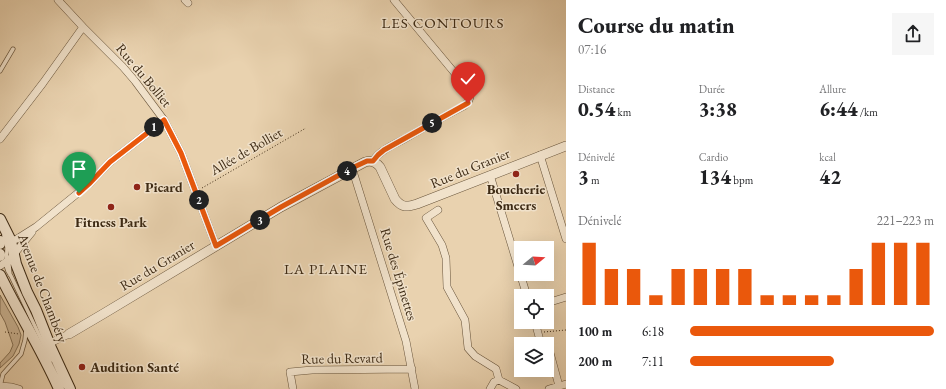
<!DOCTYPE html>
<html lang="fr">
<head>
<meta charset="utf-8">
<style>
  body { margin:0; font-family:"EB Garamond",serif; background:#f6f6f6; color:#202124; height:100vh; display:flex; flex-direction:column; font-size:15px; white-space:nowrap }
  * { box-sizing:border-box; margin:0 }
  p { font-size:13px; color:#757577 }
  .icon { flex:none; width:22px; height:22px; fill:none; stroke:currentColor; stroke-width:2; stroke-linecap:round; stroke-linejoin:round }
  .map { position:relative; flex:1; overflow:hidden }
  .details { display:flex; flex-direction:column; background:#fff; width:380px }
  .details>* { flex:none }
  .needle { width:26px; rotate:72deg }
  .fabs { position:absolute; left:514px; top:241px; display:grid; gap:8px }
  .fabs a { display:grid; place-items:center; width:40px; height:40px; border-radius:0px; background:#fff; box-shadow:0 4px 16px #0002; font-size:20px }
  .pin { position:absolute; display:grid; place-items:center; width:34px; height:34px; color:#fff; margin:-41px -17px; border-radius:50% 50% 50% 0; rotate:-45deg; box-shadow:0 0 4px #0007 }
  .pin .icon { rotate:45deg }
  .km { position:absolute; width:20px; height:20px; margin:-10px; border-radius:50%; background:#222; color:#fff; font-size:11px; line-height:20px; text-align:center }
  .round { display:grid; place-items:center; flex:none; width:42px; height:42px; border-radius:0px; background:#f6f6f6 }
  .headline { display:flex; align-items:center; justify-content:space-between; height:68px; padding:0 12px }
  h1 { font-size:22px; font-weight:800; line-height:30px }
  .figures { display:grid; grid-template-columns:repeat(3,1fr); gap:6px; height:68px; padding:4px 12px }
  .figures div { display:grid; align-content:center }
  .figures b { font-size:20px; font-weight:800 }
  .figures small { font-size:11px; font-weight:400 }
  .figures p { font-size:11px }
  .chart { height:112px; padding:8px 12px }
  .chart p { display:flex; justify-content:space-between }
  .chart svg { width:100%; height:72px; margin-top:4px; stroke:#ea580c; stroke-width:6 }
  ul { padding:0 12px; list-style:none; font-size:13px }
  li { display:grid; grid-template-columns:64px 48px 1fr; align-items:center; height:30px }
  li i { height:10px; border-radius:5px; background:#ea580c }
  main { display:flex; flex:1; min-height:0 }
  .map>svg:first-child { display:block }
</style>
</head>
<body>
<main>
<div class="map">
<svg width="566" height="389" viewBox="0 0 566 389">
  <rect width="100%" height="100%" fill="#e9d2af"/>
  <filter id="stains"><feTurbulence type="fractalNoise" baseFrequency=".005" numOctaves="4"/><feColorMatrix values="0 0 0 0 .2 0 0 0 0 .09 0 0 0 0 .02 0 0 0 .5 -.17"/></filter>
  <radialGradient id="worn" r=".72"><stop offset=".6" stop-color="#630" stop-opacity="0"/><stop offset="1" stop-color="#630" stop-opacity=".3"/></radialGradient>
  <!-- green -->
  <path fill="#ccb595" stroke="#847054" d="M0 295 18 327 21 335 19 344 13 356 0 368V363L10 352 13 345 5 322 0 313Z"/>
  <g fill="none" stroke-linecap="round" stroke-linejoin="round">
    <defs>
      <path id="service" d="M0 71 13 49
        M4 236C5 240 7 244 7 248 7 261 3 265 11 276L51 360
        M10 260 9 265 10 275
        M0 386 3 374 21 354 25 340 26 329"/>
      <path id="minor" d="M58 0 83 27 123 67 135 81 164 120 181 153 216 246
        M185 0 188 3
        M0 139 43 83 83 27
        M540 155 566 239
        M373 161C380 150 395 144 406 138 425 127 444 116 464 106 470 101 472 96 468 89L394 0
        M352 168 406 341 415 389
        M490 175 527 296
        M438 210 426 218 442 245 446 258 447 287 465 320 468 348 475 356 496 369 499 380 516 389
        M11 241 17 239 36 227 89 184 110 162 164 120
        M0 266 10 259 32 232
        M547 303 566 297
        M535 322 541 344
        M48 344 69 334
        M547 348 549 349 559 386
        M0 386 12 387 19 389
        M293 389 290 372 312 370 412 369
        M490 389 494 382 499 380
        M549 389 566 384"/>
      <path id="tertiary" d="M69 334 103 314 281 207 365 162C371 160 376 162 380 167L395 199C402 208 407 207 417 204L566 146"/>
      <path id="secondary" d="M0 219 11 241 16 264 27 292 36 310 51 348 70 389
        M0 241V244
        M0 254V256
        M0 275C19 314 42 350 59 389"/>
    </defs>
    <!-- service casing -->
    <use href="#service" stroke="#68543b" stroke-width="5"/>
    <!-- minor casing -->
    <use href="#minor" stroke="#68543b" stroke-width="8"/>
    <!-- tertiary casing -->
    <use href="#tertiary" stroke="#68543b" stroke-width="10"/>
    <!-- secondary casing -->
    <use href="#secondary" stroke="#3d2a14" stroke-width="12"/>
    <!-- path -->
    <path stroke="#3d2a14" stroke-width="1" stroke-dasharray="1 2" stroke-linecap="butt" d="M202 188 306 128
      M5 332 19 334
      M544 332 566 330"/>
    <!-- service -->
    <use href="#service" stroke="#f1e2cb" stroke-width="3.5"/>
    <!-- minor -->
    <use href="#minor" stroke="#f1e2cb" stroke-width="7"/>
    <!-- tertiary -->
    <use href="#tertiary" stroke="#f1e2cb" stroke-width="9"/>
    <!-- secondary -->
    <use href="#secondary" stroke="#f1e2cb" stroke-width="10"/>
  </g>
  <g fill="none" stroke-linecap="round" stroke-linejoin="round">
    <defs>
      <path id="route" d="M79 193 89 184 110 162 164 120 181 153 216 246 281 207 352 168 367 161H373L378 155 384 150 468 103"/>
    </defs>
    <!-- route casing -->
    <use href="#route" stroke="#fff" stroke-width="8"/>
    <!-- route -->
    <use href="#route" stroke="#ea580c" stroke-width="5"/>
  </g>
  <!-- markers -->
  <g fill="#8f2418" stroke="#f1e2cb" stroke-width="1.5">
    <circle cx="516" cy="174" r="4"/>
    <circle cx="137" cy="187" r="4"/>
    <circle cx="111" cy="207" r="4"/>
    <circle cx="82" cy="367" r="4"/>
  </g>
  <g text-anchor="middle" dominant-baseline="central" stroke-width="3" stroke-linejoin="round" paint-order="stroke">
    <!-- street labels -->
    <g font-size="14" fill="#3d2a14" stroke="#f1e2cb">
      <text transform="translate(144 75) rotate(50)">Rue du Bolliet</text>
      <text transform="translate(246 151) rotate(-30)">Allée de Bolliet</text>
      <text transform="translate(470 168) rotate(-22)">Rue du Granier</text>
      <text transform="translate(157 265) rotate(-31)">Rue du Granier</text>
      <text transform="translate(399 274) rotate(73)">Rue des Épinettes</text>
      <text transform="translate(43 288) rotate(69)">Avenue de Chambéry</text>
      <text transform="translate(342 358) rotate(-1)">Rue du Revard</text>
    </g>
    <!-- poi labels -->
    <g font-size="14" font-weight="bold" fill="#3d2a14" stroke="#f1e2cb" text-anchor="start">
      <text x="145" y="187">Picard</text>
      <text x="516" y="189" text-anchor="middle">Boucherie<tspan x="516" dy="16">Smeers</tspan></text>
      <text x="111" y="222" text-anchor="middle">Fitness Park</text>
      <text x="90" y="367">Audition Santé</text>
    </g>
    <!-- neighbourhood labels -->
    <g font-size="15" letter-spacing="1" fill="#3d2a14" stroke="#f1e2cb">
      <text x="443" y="22">LES CONTOURS</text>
      <text x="326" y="268">LA PLAINE</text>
    </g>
  </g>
  <rect width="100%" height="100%" filter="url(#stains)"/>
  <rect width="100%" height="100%" fill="url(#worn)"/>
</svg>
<div class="fabs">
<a><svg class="needle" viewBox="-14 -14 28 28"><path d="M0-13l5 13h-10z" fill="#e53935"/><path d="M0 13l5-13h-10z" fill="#757577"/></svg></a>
<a><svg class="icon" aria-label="locate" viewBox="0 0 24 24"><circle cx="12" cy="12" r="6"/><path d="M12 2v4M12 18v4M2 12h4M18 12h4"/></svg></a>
<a><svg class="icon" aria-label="layers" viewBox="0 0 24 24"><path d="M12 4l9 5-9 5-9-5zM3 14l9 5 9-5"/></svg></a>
</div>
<div class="pin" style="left:79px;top:193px;background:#1e9e55"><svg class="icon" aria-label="arrive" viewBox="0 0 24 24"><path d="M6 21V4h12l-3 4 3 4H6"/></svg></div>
<div class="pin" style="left:468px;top:103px;background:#d93025"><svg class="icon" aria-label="check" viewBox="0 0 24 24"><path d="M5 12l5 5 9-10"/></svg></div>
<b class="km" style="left:154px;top:127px">1</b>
<b class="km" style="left:199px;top:200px">2</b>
<b class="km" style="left:260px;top:220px">3</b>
<b class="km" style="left:347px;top:171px">4</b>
<b class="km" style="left:432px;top:123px">5</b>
</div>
<section class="details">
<div class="headline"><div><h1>Course du matin</h1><p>07:16</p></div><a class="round"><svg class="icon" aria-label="share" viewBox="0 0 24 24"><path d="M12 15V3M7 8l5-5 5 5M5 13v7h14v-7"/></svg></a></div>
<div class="figures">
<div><p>Distance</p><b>0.54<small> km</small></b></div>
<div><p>Durée</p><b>3:38</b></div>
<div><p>Allure</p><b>6:44<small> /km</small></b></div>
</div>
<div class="figures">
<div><p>Dénivelé</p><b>3<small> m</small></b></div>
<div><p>Cardio</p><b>134<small> bpm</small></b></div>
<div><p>kcal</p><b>42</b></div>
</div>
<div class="chart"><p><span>Dénivelé</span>221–223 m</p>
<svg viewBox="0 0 160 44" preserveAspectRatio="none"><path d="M5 44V6M15 44V22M25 44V22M35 44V38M45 44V22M55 44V22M65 44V22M75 44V22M85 44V38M95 44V38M105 44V38M115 44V38M125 44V22M135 44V6M145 44V6M155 44V6"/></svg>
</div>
<ul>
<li><b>100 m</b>6:18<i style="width:100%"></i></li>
<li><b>200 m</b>7:11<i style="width:59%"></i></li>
</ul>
</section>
</main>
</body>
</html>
